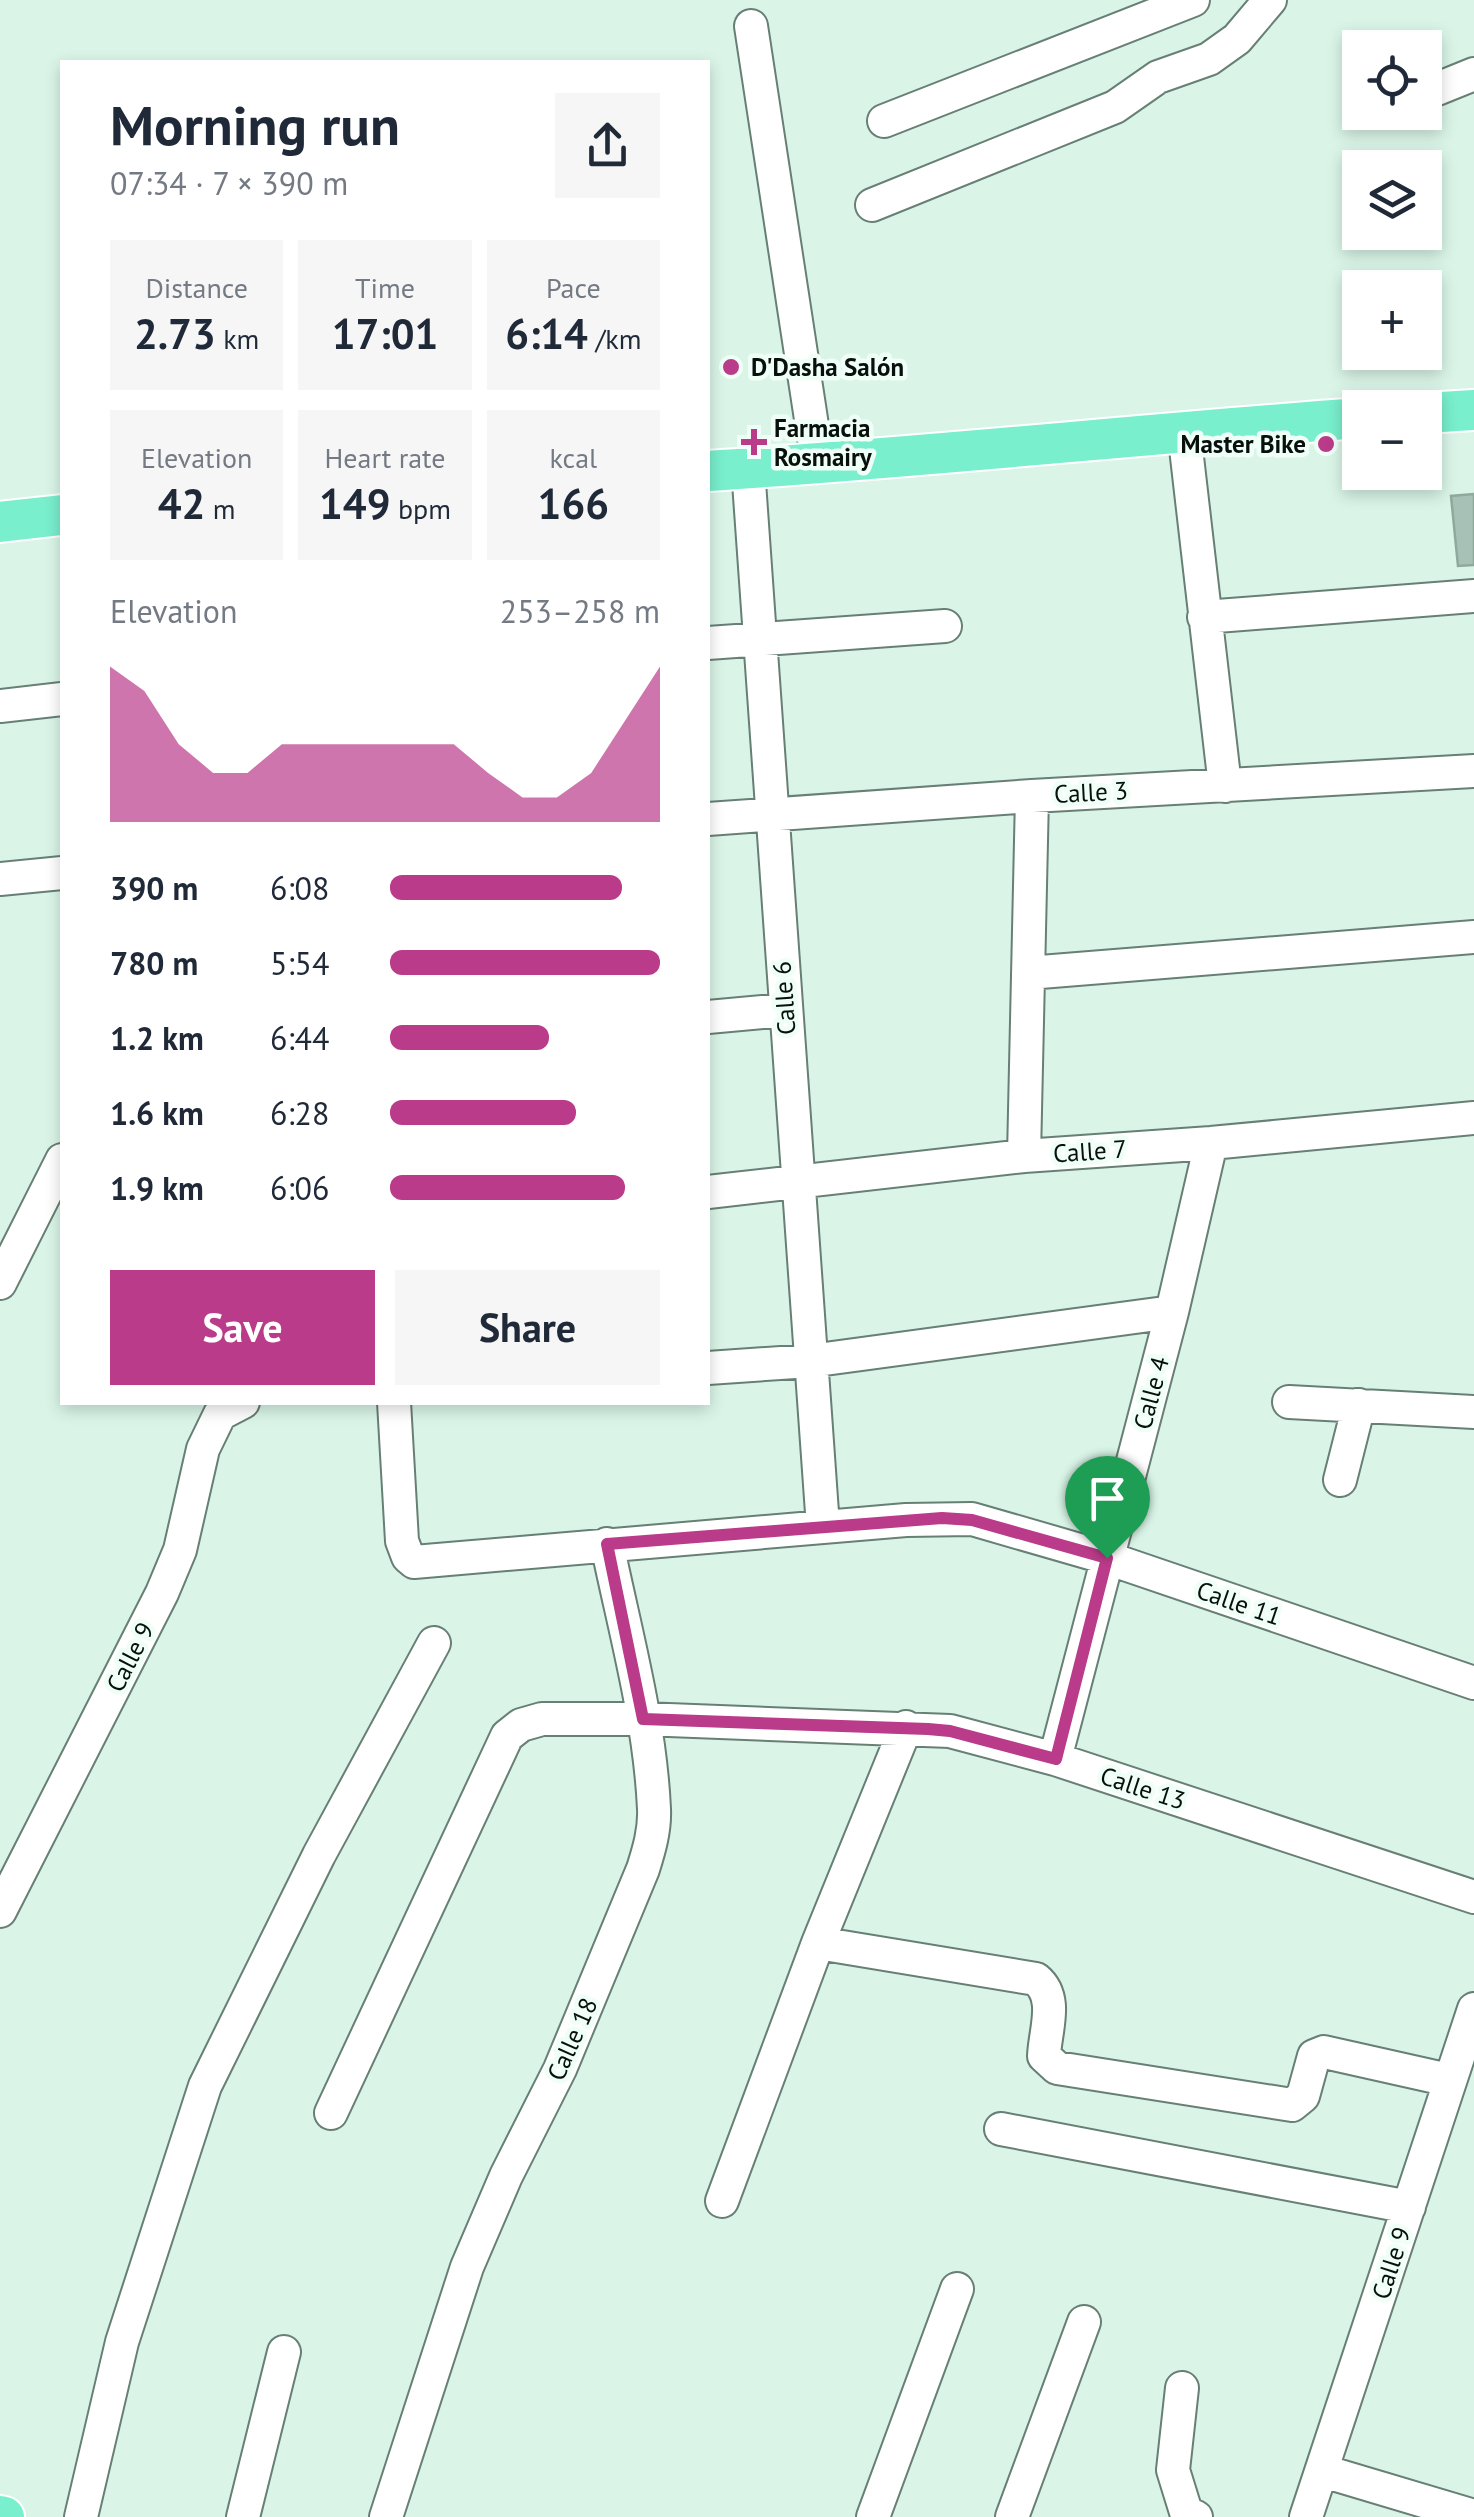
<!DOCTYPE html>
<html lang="en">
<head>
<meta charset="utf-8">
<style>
  body { margin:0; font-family:"PT Sans",sans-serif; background:#f6f6f7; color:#1f2937; height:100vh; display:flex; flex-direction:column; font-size:38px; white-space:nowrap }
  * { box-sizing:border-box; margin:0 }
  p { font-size:32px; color:#747a83 }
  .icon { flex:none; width:55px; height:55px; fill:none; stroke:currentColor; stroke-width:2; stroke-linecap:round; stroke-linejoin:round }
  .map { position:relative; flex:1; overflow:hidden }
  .panel { position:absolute; left:60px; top:60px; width:650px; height:1345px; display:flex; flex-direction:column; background:#fff; border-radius:0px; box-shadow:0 5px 15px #0003 }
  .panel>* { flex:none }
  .tools { position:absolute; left:1342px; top:30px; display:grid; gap:20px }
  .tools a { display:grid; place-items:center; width:100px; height:100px; border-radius:0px; background:#fff; box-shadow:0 5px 15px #0003; font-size:50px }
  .pin { position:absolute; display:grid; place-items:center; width:85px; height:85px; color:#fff; margin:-102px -42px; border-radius:50% 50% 50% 0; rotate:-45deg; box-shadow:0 0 10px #0007 }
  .pin .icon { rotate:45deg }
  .round { display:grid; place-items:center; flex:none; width:105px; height:105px; border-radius:0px; background:#f6f6f7 }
  .headline { display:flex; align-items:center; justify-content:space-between; height:170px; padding:0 50px }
  h1 { font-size:55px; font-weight:800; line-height:75px }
  .figures { display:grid; grid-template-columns:repeat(3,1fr); gap:15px; height:170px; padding:10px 50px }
  .figures div { display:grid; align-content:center; border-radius:0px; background:#f6f6f7; text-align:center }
  .figures b { font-size:42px; font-weight:800 }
  .figures small { font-size:28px; font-weight:400 }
  .figures p { font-size:28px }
  .chart { height:280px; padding:20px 50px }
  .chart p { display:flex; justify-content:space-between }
  .chart svg { width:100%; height:180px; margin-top:10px; fill:#b93b89; opacity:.7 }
  .primary-button { display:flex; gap:20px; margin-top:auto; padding:20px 50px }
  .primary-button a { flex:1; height:115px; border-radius:0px; background:#b93b89; color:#fff; font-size:40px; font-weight:800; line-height:115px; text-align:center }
  .primary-button a+a { background:#f6f6f7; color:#1f2937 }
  ul { padding:0 50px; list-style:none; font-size:32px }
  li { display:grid; grid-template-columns:160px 120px 1fr; align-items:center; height:75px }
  li i { height:25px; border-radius:12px; background:#b93b89 }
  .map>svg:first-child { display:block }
</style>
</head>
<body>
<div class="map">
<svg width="1474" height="2517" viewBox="0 0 1474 2517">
  <rect width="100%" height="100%" fill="#daf5e8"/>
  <!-- building -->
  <path fill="#a7c1b6" stroke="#8fa99d" stroke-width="2.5" d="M1474 494V565L1458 566 1451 496Z"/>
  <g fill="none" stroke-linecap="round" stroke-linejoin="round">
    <defs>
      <path id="minor" d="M751 26 818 465
        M1437 89 1474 74
        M884 121 1193 0
        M872 205 1115 107 1158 77 1209 59 1237 39 1270 0
        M1184 431 1225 786
        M748 468 823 1527
        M1204 617 1474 596
        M708 643 945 626
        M0 706 62 699
        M708 819 1032 796 1474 771
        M0 879 62 873
        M1028 973 1474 937
        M708 1017 784 1010
        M1024 1156 1032 796
        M708 1192 1024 1156 1211 1143 1474 1118
        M0 1283 62 1160
        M708 1368 810 1361 1172 1312
        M394 1402 402 1541 408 1557 414 1562 906 1520 972 1519 1107 1558 1474 1683
        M1289 1402 1474 1412
        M1340 1480 1359 1405
        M1055 1759 1172 1312 1211 1143
        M0 1911 162 1593 180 1550 203 1449 220 1414 243 1402
        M818 1943 1036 1979C1059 1998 1045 2030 1044 2056L1057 2068 1292 2105 1303 2096 1314 2056 1324 2052 1449 2080
        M331 2113 507 1736 521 1725 542 1719H643L950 1731 1055 1759 1474 1897
        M1001 2129 1409 2207
        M722 2201 818 1943 906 1727
        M1182 2388 1173 2470 1186 2512 1196 2517
        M1323 2471 1474 2516
        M81 2517 122 2342 205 2086 319 1855 434 1643
        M243 2517 284 2352
        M386 2517 467 2267 506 2176 560 2069 643 1869C649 1850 655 1830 654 1809 650 1720 625 1631 607 1544
        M873 2517 957 2289
        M1012 2517 1084 2322
        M1306 2517 1474 2009"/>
      <path id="major" d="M1425 413 1474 410
        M708 471C925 457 1142 434 1360 418
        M0 522 62 515
        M0 2516 4 2517"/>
    </defs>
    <!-- minor casing -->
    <use href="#minor" stroke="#677f74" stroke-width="36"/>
    <!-- major casing -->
    <use href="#major" stroke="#fff" stroke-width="44"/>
    <!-- minor -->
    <use href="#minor" stroke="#fff" stroke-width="32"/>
    <!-- major -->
    <use href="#major" stroke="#79efcd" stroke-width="40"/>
  </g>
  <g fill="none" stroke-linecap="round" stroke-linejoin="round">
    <defs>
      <path id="route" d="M942 1518 972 1520 1107 1558 1056 1759 950 1731 928 1729 643 1719 607 1544Z"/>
    </defs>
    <!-- route casing -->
    <use href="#route" stroke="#fff" stroke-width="20"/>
    <!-- route -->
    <use href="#route" stroke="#b93b89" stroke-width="12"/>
  </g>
  <!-- markers -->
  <g fill="#b93b89" stroke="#effff7" stroke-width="4">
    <circle cx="731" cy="367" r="10"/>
    <path d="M749 427h10v10h10v10h-10v10h-10v-10h-10v-10h10z"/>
    <circle cx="1326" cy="444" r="10"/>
  </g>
  <g text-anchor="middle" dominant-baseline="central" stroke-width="9" stroke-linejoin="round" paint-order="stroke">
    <!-- poi labels -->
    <g font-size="25" font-weight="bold" fill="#07100c" stroke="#effff7" text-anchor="start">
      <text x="751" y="367">D'Dasha Salón</text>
      <text x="774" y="428">Farmacia<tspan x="774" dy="29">Rosmairy</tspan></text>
      <text x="1306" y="444" text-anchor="end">Master Bike</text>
    </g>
    <!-- street labels -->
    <g font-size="25" fill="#07100c" stroke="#effff7">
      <text transform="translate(1091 792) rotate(-3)">Calle 3</text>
      <text transform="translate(784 998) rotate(-94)">Calle 6</text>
      <text transform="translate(1090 1151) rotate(-4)">Calle 7</text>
      <text transform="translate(1151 1393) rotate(-75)">Calle 4</text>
      <text transform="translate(1239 1603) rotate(19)">Calle 11</text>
      <text transform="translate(130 1657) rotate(-63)">Calle 9</text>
      <text transform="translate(1143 1788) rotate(18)">Calle 13</text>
      <text transform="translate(572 2039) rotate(-66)">Calle 18</text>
      <text transform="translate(1391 2263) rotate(-72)">Calle 9</text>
    </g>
  </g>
</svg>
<div class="tools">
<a><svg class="icon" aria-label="locate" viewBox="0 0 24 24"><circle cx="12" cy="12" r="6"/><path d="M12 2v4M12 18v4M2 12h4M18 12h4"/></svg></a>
<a><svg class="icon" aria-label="layers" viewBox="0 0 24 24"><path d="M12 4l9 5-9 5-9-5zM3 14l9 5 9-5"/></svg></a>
<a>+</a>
<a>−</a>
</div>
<div class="pin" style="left:1107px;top:1558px;background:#1e9e55"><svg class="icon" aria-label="arrive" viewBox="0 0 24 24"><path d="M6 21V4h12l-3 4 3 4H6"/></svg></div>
<section class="panel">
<div class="headline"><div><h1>Morning run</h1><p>07:34 · 7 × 390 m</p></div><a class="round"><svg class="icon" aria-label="share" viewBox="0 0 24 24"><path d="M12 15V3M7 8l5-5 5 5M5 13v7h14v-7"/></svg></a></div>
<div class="figures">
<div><p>Distance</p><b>2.73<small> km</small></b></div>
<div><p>Time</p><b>17:01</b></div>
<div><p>Pace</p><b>6:14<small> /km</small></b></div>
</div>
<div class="figures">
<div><p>Elevation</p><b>42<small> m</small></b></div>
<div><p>Heart rate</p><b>149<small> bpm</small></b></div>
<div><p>kcal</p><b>166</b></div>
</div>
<div class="chart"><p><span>Elevation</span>253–258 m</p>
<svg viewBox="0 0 160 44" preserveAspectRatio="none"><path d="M0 44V6L10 12L20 25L30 32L40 32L50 25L60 25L70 25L80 25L90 25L100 25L110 32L120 38L130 38L140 32L150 19L160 6V44z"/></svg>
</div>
<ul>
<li><b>390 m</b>6:08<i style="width:86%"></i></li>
<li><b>780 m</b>5:54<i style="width:100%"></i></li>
<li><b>1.2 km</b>6:44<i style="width:59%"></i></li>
<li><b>1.6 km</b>6:28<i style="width:69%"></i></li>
<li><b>1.9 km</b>6:06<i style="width:87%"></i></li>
</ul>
<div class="primary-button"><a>Save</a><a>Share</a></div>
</section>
</div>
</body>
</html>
